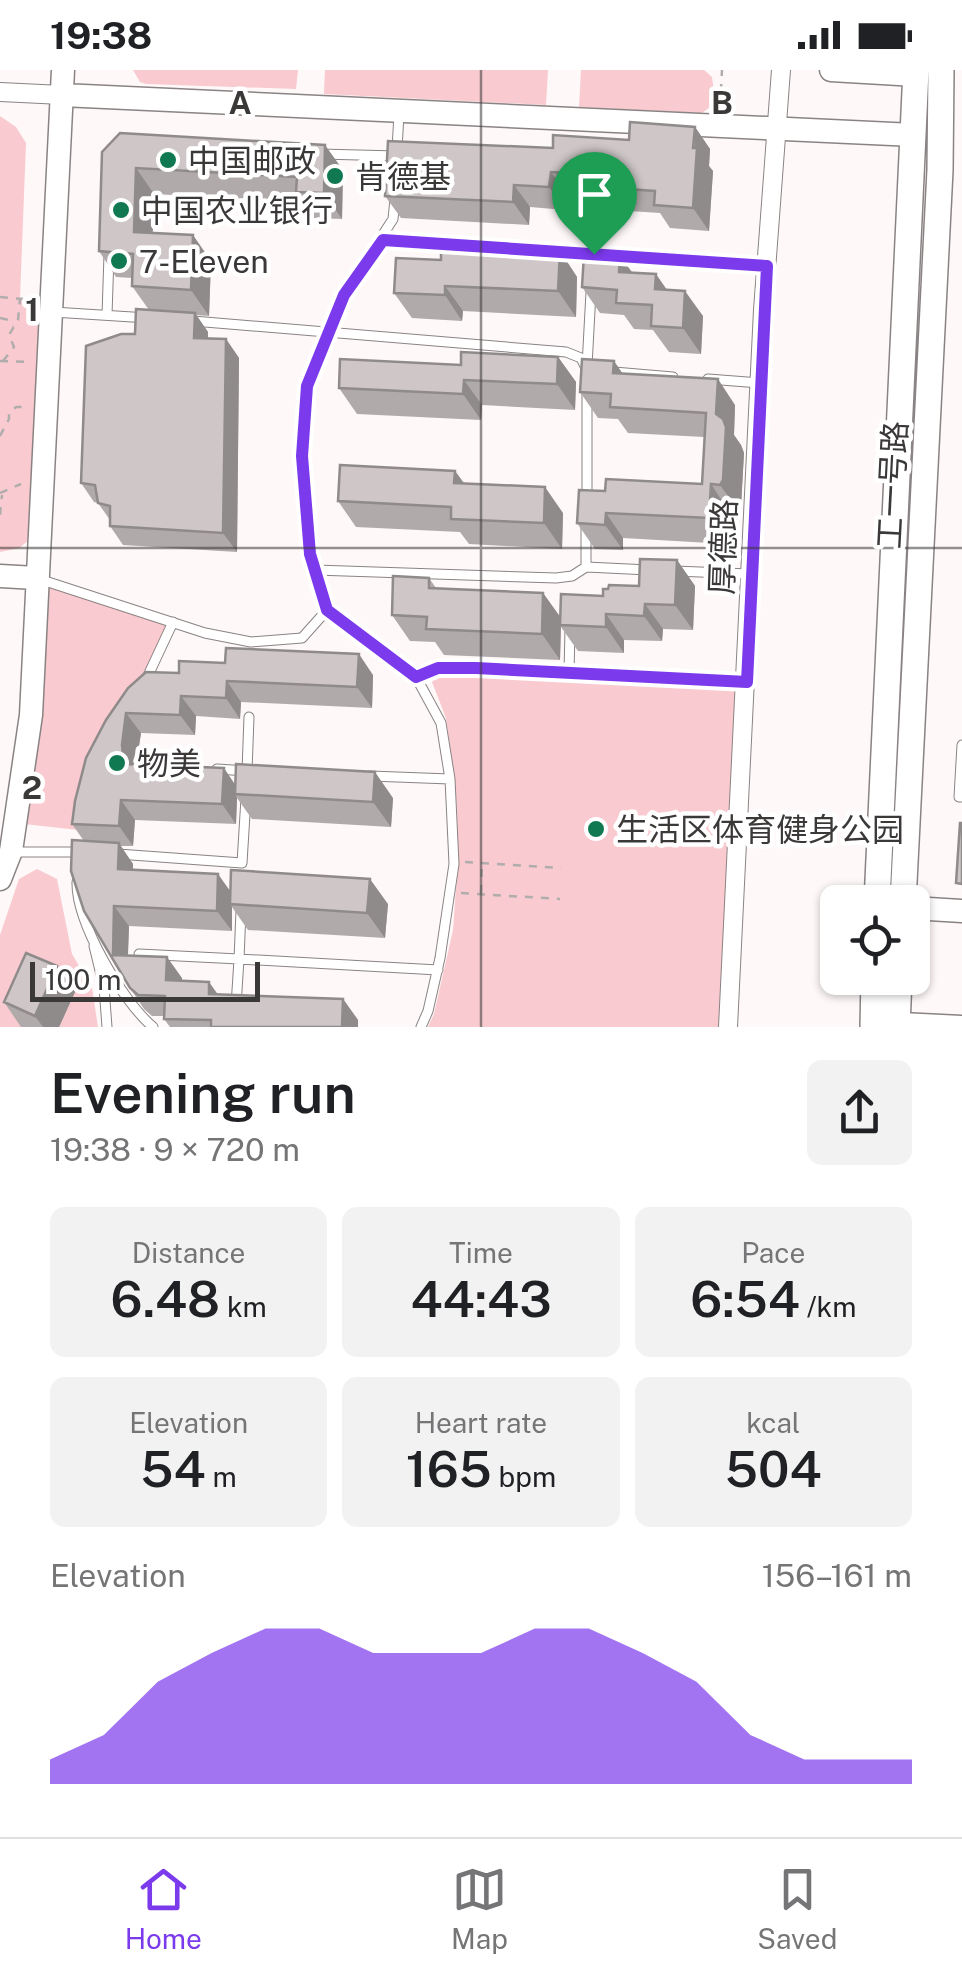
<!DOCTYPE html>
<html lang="en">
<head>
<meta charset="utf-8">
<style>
  body { margin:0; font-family:"Public Sans","Noto Sans SC",sans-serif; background:#f2f2f2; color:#202124; height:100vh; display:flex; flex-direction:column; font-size:38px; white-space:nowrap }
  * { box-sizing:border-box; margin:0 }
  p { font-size:32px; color:#757577 }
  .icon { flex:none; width:55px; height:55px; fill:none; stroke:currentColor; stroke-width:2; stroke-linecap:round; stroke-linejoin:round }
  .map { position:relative; height:957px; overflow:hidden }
  .panel { display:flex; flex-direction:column; background:#fff; flex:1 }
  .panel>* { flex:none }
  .fabs { position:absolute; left:820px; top:815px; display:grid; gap:20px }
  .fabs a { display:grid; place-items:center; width:110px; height:110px; border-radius:15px; background:#fff; box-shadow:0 2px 8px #0004; font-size:50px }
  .scale { position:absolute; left:30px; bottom:25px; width:230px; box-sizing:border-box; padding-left:10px; border:5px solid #3b3838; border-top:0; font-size:28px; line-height:35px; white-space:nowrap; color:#3b3838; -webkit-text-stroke:8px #fff; paint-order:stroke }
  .pin { position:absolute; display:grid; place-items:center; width:85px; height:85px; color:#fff; margin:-102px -42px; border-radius:50% 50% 50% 0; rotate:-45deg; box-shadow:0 0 10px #0007 }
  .pin .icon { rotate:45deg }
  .round { display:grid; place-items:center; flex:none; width:105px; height:105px; border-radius:15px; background:#f2f2f2 }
  .summary { display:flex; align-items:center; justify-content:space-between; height:170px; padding:0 50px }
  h1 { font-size:55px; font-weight:600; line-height:75px }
  .stats { display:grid; grid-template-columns:repeat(3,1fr); gap:15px; height:170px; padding:10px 50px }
  .stats div { display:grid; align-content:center; border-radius:15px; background:#f2f2f2; text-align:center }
  .stats b { font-size:50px; font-weight:600 }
  .stats small { font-size:28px; font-weight:400 }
  .stats p { font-size:28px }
  .chart { height:280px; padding:20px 50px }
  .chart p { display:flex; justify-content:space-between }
  .chart svg { width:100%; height:180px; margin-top:10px; fill:#7c3aed; opacity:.7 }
  .status { display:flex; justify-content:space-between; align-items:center; height:70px; padding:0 50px; background:#fff; direction:ltr }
  .status svg { height:28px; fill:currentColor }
  .tabs { display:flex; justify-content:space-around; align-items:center; height:140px; border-top:2px solid #e0e0e0; background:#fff; font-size:28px; color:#757577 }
  .tabs a { display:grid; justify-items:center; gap:5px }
  .tabs .current { color:#7c3aed }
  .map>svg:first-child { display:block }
</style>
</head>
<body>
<div class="status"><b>19:38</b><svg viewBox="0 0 49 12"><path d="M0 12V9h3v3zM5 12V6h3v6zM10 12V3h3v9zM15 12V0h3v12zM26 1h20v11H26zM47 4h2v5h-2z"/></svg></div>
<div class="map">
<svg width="962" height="957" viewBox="0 0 962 957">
  <rect width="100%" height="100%" fill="#fef8f8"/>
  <!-- green -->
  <path fill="#f9cacf" d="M133 0H298L296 19 146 14 140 12Z
    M325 0H548L546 35 324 24Z
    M581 0H704L712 7C714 22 717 36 701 43L579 37Z
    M0 46 16 57 26 73 20 228 43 231 28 471 19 478 0 482Z
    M36 508 173 552 79 760 15 753Z
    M454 602 728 615 738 619 724 957H428L434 944 453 860 458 790 457 736 446 648 432 612 437 606Z
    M37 799 57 809 72 884 92 918 98 957H0V865L19 809Z"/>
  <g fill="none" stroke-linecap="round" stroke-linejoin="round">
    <defs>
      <path id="service" d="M397 79 399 44
        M320 84 397 86
        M395 129 393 149 344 225 307 316 302 387 310 483 327 540 416 607 441 653 450 709 454 794 440 888 428 941 421 957
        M383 170 767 195
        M53 242 148 248
        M107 245 109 185
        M193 251 566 282 581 288 587 300
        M587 296 591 222
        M614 302 673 307
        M708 309 760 313
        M587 430V321
        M586 456V497L649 500
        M315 500 556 508 572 506 586 497
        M675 501 749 504
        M42 510 205 563 251 572 302 568 327 540
        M569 603 570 559
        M416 607 438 598H476L744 612
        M145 612 173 552
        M962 675 959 727H962
        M144 695 186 697
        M217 699 247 701 249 647
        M370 706 450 709
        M13 782H83
        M118 784 242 793 246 728
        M77 812C76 852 122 931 153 957
        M241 841 239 889 438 900
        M94 876 104 917 107 957
        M139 884 239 889 236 936"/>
      <path id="minor" d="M0 22 62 25
        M728 957 763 240 781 0"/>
      <path id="tertiary" d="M831 0 916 5
        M62 25 914 65
        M0 506 36 508
        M0 809 11 781 31 645 63 0
        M912 838 962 841
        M881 953 962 957"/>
      <path id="secondary" d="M877 832 916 0
        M903 832 940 100 941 0
        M873 957 874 908
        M897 957 899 908"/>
    </defs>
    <!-- service casing -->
    <use href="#service" stroke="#8a8383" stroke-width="11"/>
    <!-- minor casing -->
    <use href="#minor" stroke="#8a8383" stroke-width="20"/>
    <!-- tertiary casing -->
    <use href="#tertiary" stroke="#8a8383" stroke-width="25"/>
    <!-- secondary casing -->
    <use href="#secondary" stroke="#8a8383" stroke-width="28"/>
    <!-- path -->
    <path stroke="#b1adad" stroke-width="2.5" stroke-dasharray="8 8" stroke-linecap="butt" d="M720 38 722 0
      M594 172 595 135
      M0 227 34 230
      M0 248 9 250 13 256
      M0 291 31 292
      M3 291 14 277 9 265 18 250 20 229
      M0 366 9 349V343L16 337H29
      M0 423 21 414
      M0 445 2 425
      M465 792 561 798
      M461 823 560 829
      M481 823 482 792"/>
    <!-- service -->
    <use href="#service" stroke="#fff" stroke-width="9"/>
    <!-- minor -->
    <use href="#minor" stroke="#fff" stroke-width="18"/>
    <!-- tertiary -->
    <use href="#tertiary" stroke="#fff" stroke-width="22"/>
    <!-- secondary -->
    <use href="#secondary" stroke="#fff" stroke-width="25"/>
  </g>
  <!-- wall -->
  <path fill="#b1aaab" d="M695 57 710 79 709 96 713 101 709 161 670 158 660 143 599 139 589 126 567 124 565 140 530 137 529 155 401 148 385 126Z
    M102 82 343 100 342 149 314 148 302 132 154 124 152 163 211 191 209 246 196 245 208 262V268L226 269 239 288 237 482 123 475 110 456V450L98 433 94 432 81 413 135 264 149 240 132 216V208L116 207 99 181Z
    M560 181 577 207 576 247 463 241 462 251 412 248 394 223 441 190Z
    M620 186 632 202 667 220 703 246 701 284 669 282 653 260 634 259 624 245 600 243 582 217Z
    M558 287 576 312 575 340 482 335 481 350 357 344 339 318 461 295Z
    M622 303 735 335 734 365 741 375 744 383 741 436 738 440H728L727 474 623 468V480L595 479 577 453 605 421 702 414 704 367 628 363 618 349 598 348 580 322Z
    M455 401 464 413 563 443 562 479 469 474 460 462 356 457 338 431Z
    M677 490 695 516 693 560 663 559 662 571 624 570V583L578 581 561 557 560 590 444 585 435 572 410 571 392 545 429 508 436 518 543 523 560 547 603 526 639 516Z
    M179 603 373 605 372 638 241 632 240 649 196 646 195 665 141 663 136 695 235 715 393 728 391 757 252 749 237 728 236 754 135 750 133 776H120L133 794V800L231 822 388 834 385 868 248 860 232 837V861L129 856 128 886 182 908V911L218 925 343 929 358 950V957H170L164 949V946H152L144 939 130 918 84 771 72 754 106 650Z
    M57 896 75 922 59 957H21L4 932Z"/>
  <!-- shaded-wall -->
  <path fill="#908b8b" d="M695 57 710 79 709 96 713 101 709 161 693 138Z
    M325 75 343 100 342 149 324 123Z
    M136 98 154 124 152 187 134 162Z
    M551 102 567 124 565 140 549 117Z
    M514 115 530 137 529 155 513 132Z
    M193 165 211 191 209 246 191 220Z
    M560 181 577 207 576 247 558 221Z
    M620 186 638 211 619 202Z
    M656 204 674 230 655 219Z
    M445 216 463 241 462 251 445 225Z
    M685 221 703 246 701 284 683 258Z
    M195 243 208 262 207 287 194 268Z
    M226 269 239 288 237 482 223 463Z
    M558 287 576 312 575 340 557 314Z
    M614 291 632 317 613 303Z
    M718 309 735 335 734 365 741 375 744 383 741 436 738 440 720 415 716 344Z
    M464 310 482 335 481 350 463 324Z
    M455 401 473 426 454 413Z
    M711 414 728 440 727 474 709 448Z
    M545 417 563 443 562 479 544 453Z
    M606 443 623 468V480L605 455Z
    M677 490 695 516 693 560 675 535Z
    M543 523 561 548 560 590 542 564Z
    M645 534 663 559 662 571 644 546Z
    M606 544 624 570V583L606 557Z
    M359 584 373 605 372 638 357 617Z
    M227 611 241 632 240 649 226 628Z
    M181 626 196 646 195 665 180 645Z
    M126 643 141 663 136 696 124 694 122 675Z
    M224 698 238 719 235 724 237 728 236 754 222 734Z
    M375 702 393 728 391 757 373 732Z
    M121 730 135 750 133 776 119 756Z
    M119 773 133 794V820L118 799Z
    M218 804 233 825 230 834 232 837V861L217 841Z
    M370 809 388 834 385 868 367 843Z
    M114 836 129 856 127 906 113 885Z
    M167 887 182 908 181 931 166 910Z
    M57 896 75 922 59 957H43L35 946Z
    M209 912 224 933 209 924Z
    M343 929 358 950V957H342Z"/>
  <!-- building -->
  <path fill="#cec6c7" stroke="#908b8b" stroke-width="2.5" d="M630 52 695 57 693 78H697L693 138 654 135 655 121 583 116 584 104 551 102 549 117 514 115 513 132 385 126 388 71 553 78V65L629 70Z
    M120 63 325 75 324 123 296 122 297 107 136 98 134 162 193 165 191 220 132 216 133 184 99 181 102 82Z
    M441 176 560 181 558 221 445 216V225L394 223 396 188 441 190Z
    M584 184 620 186 619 202 656 204 655 219 685 221 683 258 651 256 652 235 616 233 617 220 582 217Z
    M136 239 195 243 194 268 226 269 223 463 110 456V436L98 433 95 415 81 413 86 276 121 264H135Z
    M461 282 558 287 557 314 464 310 463 324 339 318 340 289 461 295Z
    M582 289 614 291 613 303 718 309 716 344 723 349 726 357 723 410 720 415 711 414 709 448 606 443 605 455 577 453 579 420 605 421 606 409 702 414 706 343 610 337 611 324 580 322Z
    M340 395 455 401 454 413 545 417 544 453 451 449V437L338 431Z
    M640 489 677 490 675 535 645 534 644 546 606 544V557L560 555 561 524 603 526V519H608L609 515 639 516Z
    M393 506 429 508V518L543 523 542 564 426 559 427 547 392 545Z
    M226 578 359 584 357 617 227 611 226 628 181 626 180 645 126 643 122 675 124 694 224 698 222 734 121 730 119 756 72 754 75 731 86 688 106 650 128 618 146 602 179 603V591L225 593Z
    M236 694 375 702 373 732 235 724Z
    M960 753H962V814L956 813Z
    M72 770 119 773 118 799 218 804 217 841 114 836 113 885 167 887 166 910 209 912V924L343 929 342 957H211V950L164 949 165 926 138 925 130 918 84 841 71 801Z
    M231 800 370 809 367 843 230 834Z
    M26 883 57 896 35 946 4 932Z"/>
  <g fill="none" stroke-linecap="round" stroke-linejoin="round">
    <defs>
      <path id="route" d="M383 170 767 196 747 612 476 598H438L416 607 327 540 310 484 302 386 307 316 344 225Z"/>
    </defs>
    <!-- route casing -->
    <use href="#route" stroke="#fff" stroke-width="20"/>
    <!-- route -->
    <use href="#route" stroke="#7c3aed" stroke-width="12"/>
  </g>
  <!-- grid -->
  <path fill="none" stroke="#3b3838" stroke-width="2.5" stroke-opacity="0.55" d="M481 0V957M0 478H962"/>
  <!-- markers -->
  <g fill="#107952" stroke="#fff" stroke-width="4">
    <circle cx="168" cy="90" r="10"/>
    <circle cx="335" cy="106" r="10"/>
    <circle cx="121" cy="140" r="10"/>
    <circle cx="119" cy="191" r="10"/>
    <circle cx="117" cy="693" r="10"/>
    <circle cx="596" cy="759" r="10"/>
  </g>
  <g text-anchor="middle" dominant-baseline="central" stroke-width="9" stroke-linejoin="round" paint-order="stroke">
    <!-- poi labels -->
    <g font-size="32" fill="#3b3838" stroke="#fff" text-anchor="start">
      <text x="188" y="90">中国邮政</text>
      <text x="355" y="106">肯德基</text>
      <text x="141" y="140">中国农业银行</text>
      <text x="139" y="191">7-Eleven</text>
      <text x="137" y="693">物美</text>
      <text x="616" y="759">生活区体育健身公园</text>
    </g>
    <!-- street labels -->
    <g font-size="32" fill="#3b3838" stroke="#fff">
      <text transform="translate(892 415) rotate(-87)">工一号路</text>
      <text transform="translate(723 477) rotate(-88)">厚德路</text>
    </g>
  </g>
  <g font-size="32" text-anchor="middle" font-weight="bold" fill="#3b3838" stroke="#fff" stroke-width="9" stroke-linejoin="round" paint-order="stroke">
    <text x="240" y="44">A</text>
    <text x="722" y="44">B</text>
    <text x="32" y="251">1</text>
    <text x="32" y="729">2</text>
  </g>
</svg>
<div class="fabs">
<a><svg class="icon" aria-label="locate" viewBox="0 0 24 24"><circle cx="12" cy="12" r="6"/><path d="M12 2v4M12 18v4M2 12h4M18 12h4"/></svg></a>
</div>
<div class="scale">100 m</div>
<div class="pin" style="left:594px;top:184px;background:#1e9e55"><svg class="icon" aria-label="arrive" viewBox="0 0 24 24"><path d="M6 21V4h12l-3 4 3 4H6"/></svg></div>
</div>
<section class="panel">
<div class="summary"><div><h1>Evening run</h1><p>19:38 · 9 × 720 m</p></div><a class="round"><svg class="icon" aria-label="share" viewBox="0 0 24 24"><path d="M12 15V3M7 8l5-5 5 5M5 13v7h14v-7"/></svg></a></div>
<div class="stats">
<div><p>Distance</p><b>6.48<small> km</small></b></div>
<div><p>Time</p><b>44:43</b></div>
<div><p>Pace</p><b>6:54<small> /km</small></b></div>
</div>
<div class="stats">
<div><p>Elevation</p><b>54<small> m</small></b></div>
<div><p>Heart rate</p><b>165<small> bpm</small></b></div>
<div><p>kcal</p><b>504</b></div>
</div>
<div class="chart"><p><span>Elevation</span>156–161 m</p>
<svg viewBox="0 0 160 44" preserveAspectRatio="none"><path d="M0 44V38L10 32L20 19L30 12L40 6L50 6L60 12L70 12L80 12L90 6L100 6L110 12L120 19L130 32L140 38L150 38L160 38V44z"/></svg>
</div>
</section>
<nav class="tabs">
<a class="current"><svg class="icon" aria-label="home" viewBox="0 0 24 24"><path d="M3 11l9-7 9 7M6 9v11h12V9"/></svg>Home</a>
<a><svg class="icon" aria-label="map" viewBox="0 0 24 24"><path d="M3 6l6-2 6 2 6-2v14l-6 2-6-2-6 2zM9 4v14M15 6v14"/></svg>Map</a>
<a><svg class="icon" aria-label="saved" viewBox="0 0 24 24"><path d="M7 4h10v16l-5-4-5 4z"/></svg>Saved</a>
</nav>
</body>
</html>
